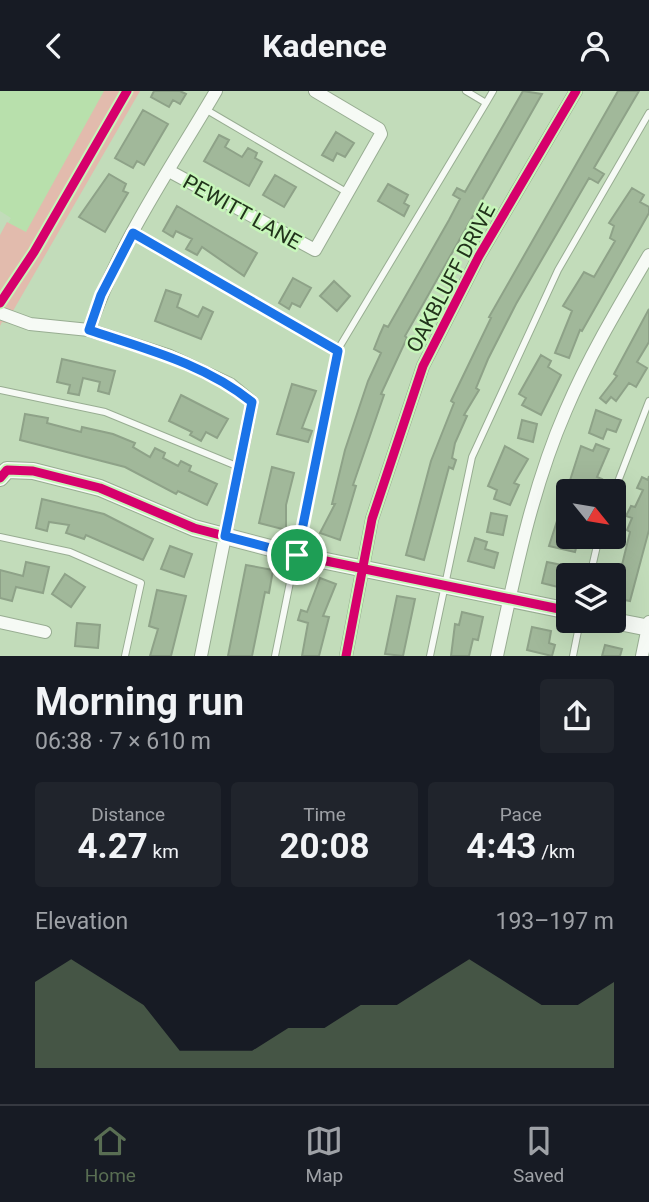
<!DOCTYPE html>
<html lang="en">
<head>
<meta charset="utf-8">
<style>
  body { margin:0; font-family:Roboto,sans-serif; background:#20242c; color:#f1f3f6; height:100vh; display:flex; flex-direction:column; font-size:26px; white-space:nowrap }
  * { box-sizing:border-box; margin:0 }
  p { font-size:23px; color:#9ea1a6 }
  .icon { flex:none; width:38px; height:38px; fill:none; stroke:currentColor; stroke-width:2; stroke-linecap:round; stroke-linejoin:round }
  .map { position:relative; height:565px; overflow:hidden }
  .drawer { display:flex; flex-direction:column; background:#171b24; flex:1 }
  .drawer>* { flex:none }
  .needle { width:46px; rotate:120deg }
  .buttons { position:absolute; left:556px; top:388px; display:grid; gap:14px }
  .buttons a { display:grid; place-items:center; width:70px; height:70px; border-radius:7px; background:#171b24; box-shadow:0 7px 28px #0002; font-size:35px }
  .pin { position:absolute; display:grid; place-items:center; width:60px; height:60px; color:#fff; margin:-30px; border:4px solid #fff; border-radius:50%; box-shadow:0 2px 7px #0007 }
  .round { display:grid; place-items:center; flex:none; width:74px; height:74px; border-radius:7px; background:#20242c }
  .head { display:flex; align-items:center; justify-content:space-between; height:119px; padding:0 35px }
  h1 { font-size:38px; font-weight:700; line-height:52px }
  .metrics { display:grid; grid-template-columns:repeat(3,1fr); gap:10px; height:119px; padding:7px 35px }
  .metrics div { display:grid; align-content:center; border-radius:7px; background:#20242c; text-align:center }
  .metrics b { font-size:35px; font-weight:700 }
  .metrics small { font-size:19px; font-weight:400 }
  .metrics p { font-size:19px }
  .chart { height:196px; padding:14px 35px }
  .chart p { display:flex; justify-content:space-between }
  .chart svg { width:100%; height:126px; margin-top:7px; fill:#596e53; opacity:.7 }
  header { display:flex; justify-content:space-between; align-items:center; height:91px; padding:0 35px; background:#171b24; font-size:32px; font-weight:700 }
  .menu { display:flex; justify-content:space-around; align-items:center; height:98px; border-top:2px solid #363941; background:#171b24; font-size:19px; color:#9ea1a6 }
  .menu a { display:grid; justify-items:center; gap:4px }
  .menu .selected { color:#596e53 }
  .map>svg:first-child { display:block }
</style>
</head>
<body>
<header><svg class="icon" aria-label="back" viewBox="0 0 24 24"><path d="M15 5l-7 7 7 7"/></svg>Kadence<svg class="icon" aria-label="person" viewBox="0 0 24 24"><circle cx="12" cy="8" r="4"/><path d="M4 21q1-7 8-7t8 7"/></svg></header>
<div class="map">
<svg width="649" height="565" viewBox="0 0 649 565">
  <rect width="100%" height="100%" fill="#c2dcba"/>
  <!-- built -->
  <path fill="#b8e0ac" d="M0 0H119L0 203V146L11 127 0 120Z"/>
  <!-- green -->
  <path fill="#e2bbad" d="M104 0H140L6 232 2 231 0 235V144L7 131 26 141Z"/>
  <!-- building -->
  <path fill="#a1b89a" stroke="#8ea288" stroke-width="2" d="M154 0H180L186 3 180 13 173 9 169 16 151 6Z
    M523 0 542 3 405 245 407 247 381 303 384 304 353 394 356 395 340 449 320 442 335 413H332L345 359 368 290 381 262 374 258 380 243 384 234 388 236 449 129 460 108 453 104 457 97 465 101Z
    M618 0H639L594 77 604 83 598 92 589 87 516 213 488 268 476 297 479 299 464 324 467 325 455 352 452 367 456 369 453 378 449 376 424 469 406 464 431 370 454 312 451 310 491 227 489 226Z
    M143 19 168 33 144 74 137 70 133 77 115 67Z
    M336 41 354 52 345 66 337 62 333 70 322 64Z
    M219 44 229 49 225 56 242 66 248 57 257 62 255 67 262 71 249 95 204 70Z
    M109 83 126 93 123 100 128 102 105 141 79 126Z
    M275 84 296 96 284 116 263 104Z
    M388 93 408 104 404 112 409 115 404 125 378 110Z
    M632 97 644 104 640 111 649 116V122L582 240 580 239 569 267 555 262 572 220 563 215 584 181 594 186 615 150 610 147 614 135 609 132Z
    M177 115 257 162 244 185 202 156 197 164 186 158 192 148 176 140 173 146 163 140Z
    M293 187 311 197 300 216 292 212 289 218 279 212Z
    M334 190 350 205 337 220 320 205Z
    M166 199 181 204 177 216 198 226 203 216 213 221 201 248 155 230Z
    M649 218V251L637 271 647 277 636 296 629 292 616 310 611 306 606 312 600 307 617 285 614 283Z
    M541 264 551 270 548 276 561 284 541 324 522 314 526 307 519 303Z
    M62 268 115 280 109 303 98 300 100 291 83 287 79 304 68 302 70 294 57 291Z
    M292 293 316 300 302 337 312 340 308 351 277 343Z
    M181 304 228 328 217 347 206 341 201 350 190 344 192 341 169 330Z
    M596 319 621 329 616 341 607 338 603 348 589 342Z
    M25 323 48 327 47 332 81 341 82 336 113 343 135 352 133 356 150 366 155 357 165 362 163 367 178 375 181 370 191 375 189 380 217 393 207 414 178 400 176 403 125 376 20 349Z
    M522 329 537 333 533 351 518 347Z
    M596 353 609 358 597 386 602 388 598 397 590 393 586 401H569V446H579L575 461 549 455 581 355 593 360Z
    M505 355 528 368 514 392 519 394 510 414 494 408 497 399 488 395Z
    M272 376 294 382 286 414V439L259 432Z
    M649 385V439L630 510 614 507 630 441 627 439 632 427 626 425 631 415 635 416 643 399 637 397 642 386 648 389Z
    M42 408 104 423 153 448 143 469 86 444 84 448 66 442 69 434 49 431 47 440 36 437Z
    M491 422 507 425 503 444 487 441Z
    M475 447 487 451 485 458 498 462 494 477 468 470Z
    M170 455 192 463 184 486 161 478Z
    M26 471 49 476 43 502 16 496 12 510 0 507V479L23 485Z
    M547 471 572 476 570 485 565 484 562 497 542 492Z
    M246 474 273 479 269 502 265 501 252 565H228Z
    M65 483 85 496 71 516 52 503Z
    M320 487 336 493 323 525 329 526 319 565H302L308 532 298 529 301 519 307 521Z
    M157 499 186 505 171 565H150L158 538 149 535Z
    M397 505 415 508 403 565 385 563Z
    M462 521 483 526 478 549 473 548 469 565H451L455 533 459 534Z
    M77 532 100 534 98 557 75 555Z
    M532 536 551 540 549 552 555 554 552 565 527 559Z
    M605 554 622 558 620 565H602Z"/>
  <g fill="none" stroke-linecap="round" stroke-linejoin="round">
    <defs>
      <path id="lane" d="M466 0 486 12 493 0
        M205 18 348 102
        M133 142 337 260 275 565
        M337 260 486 12
        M0 299 105 321 239 376
        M614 401 649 310
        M0 446 70 461 141 492 125 565
        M590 485 599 446
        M430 565 472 366 558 179 649 22
        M573 565 580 530"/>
      <path id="street" d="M169 80 315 159 381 43 379 38 315 0
        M0 222 30 233 89 239 170 265 230 293 252 311 201 565
        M89 239C117 154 171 77 216 0
        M0 531 45 541
        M346 565 372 428 423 275 479 165 576 0
        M497 565C515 482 532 397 566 319 589 265 619 215 649 164
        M642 565 649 531"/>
      <path id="secondary" d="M0 387 7 379 33 380 100 397 194 437 297 464 569 520
        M614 530 649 537"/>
    </defs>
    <!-- lane casing -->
    <use href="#lane" stroke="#98ad92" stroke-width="8"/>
    <!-- street casing -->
    <use href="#street" stroke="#98ad92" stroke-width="14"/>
    <!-- secondary casing -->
    <use href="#secondary" stroke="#98ad92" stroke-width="18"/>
    <!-- lane -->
    <use href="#lane" stroke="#f6faf5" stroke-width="6"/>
    <!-- street -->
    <use href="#street" stroke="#f6faf5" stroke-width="12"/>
    <!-- secondary -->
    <use href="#secondary" stroke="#f6faf5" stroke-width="16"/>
    <defs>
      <path id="cycleway" d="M0 212 34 161 127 0
        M0 387 7 379 33 380 100 397 194 437 297 464 569 520
        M346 565 372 428 423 275 479 165 576 0"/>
    </defs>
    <!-- cycleway casing -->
    <use href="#cycleway" stroke="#c7f6ba" stroke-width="13"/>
    <!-- cycleway -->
    <use href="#cycleway" stroke="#d6006c" stroke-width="9"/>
  </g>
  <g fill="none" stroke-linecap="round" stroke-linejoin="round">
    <defs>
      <path id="route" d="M133 142 338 260 297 464 225 445 252 311C205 273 146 258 89 239L101 204Z"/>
    </defs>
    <!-- route casing -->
    <use href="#route" stroke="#fff" stroke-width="14"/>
    <!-- route -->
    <use href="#route" stroke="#1a73e8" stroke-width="9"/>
  </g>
  <g text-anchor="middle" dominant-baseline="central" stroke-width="5" stroke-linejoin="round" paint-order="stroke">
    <!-- street labels -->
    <g font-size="21" fill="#21331b" stroke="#c7f6ba">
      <text transform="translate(242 121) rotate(29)">PEWITT LANE</text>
      <text transform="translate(451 187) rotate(-62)">OAKBLUFF DRIVE</text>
    </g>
  </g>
</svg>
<div class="buttons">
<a><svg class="needle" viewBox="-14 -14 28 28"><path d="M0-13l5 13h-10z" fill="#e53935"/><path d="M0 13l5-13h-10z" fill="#9ea1a6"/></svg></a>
<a><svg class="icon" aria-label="layers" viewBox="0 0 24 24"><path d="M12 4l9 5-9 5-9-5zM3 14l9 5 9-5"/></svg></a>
</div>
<div class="pin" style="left:297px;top:464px;background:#1e9e55"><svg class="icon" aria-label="arrive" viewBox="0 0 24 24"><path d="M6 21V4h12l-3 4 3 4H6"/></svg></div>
</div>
<section class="drawer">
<div class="head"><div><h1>Morning run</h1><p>06:38 · 7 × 610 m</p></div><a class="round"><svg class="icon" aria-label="share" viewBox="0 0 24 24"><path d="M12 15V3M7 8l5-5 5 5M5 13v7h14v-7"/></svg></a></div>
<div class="metrics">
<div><p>Distance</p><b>4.27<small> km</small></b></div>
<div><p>Time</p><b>20:08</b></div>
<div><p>Pace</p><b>4:43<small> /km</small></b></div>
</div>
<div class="chart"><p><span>Elevation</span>193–197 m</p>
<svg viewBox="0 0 160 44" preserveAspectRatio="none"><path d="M0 44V14L10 6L20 14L30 22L40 38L50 38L60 38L70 30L80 30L90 22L100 22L110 14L120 6L130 14L140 22L150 22L160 14V44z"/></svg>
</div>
</section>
<nav class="menu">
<a class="selected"><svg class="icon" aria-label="home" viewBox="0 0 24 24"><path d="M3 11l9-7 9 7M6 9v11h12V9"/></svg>Home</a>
<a><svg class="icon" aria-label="map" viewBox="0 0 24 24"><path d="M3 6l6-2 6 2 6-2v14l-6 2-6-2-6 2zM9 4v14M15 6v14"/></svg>Map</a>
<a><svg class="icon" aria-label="saved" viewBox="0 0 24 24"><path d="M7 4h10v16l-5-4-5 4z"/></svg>Saved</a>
</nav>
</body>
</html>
